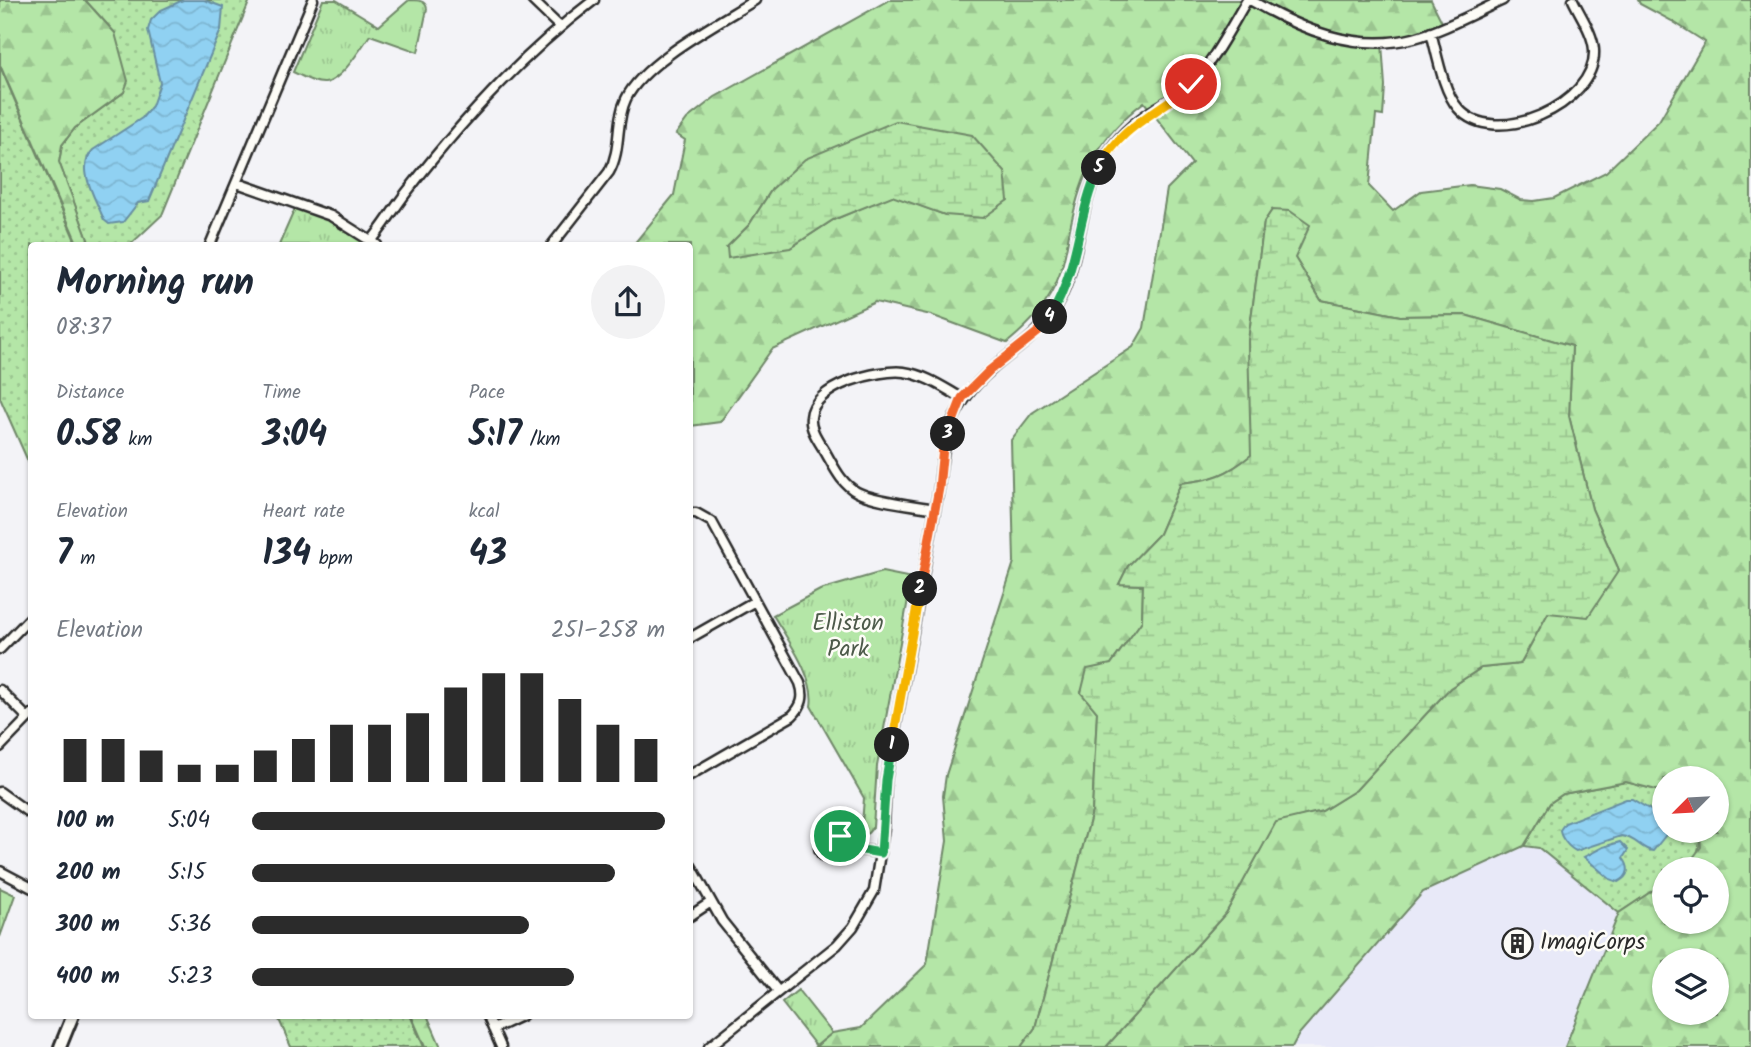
<!DOCTYPE html>
<html lang="en">
<head>
<meta charset="utf-8">
<style>
  body { margin:0; font-family:Kalam,sans-serif; background:#f2f2f3; color:#1f2937; height:100vh; display:flex; flex-direction:column; font-size:26px; white-space:nowrap }
  * { box-sizing:border-box; margin:0 }
  p { font-size:23px; color:#747a83 }
  .icon { flex:none; width:38px; height:38px; fill:none; stroke:currentColor; stroke-width:2; stroke-linecap:round; stroke-linejoin:round }
  .map { position:relative; flex:1; overflow:hidden }
  .side { position:absolute; left:28px; top:242px; width:665px; height:777px; display:flex; flex-direction:column; background:#fff; border-radius:7px; box-shadow:0 2px 5px #0004 }
  .side>* { flex:none }
  .needle { width:46px; rotate:246deg }
  .controls { position:absolute; left:1652px; top:766px; display:grid; gap:14px }
  .controls a { display:grid; place-items:center; width:77px; height:77px; border-radius:50%; background:#fff; box-shadow:0 2px 5px #0004; font-size:35px }
  .pin { position:absolute; display:grid; place-items:center; width:60px; height:60px; color:#fff; margin:-30px; border:4px solid #fff; border-radius:50%; box-shadow:0 2px 7px #0007 }
  .km { position:absolute; width:35px; height:35px; margin:-18px; border-radius:50%; background:#222; color:#fff; font-size:19px; line-height:35px; text-align:center }
  .round { display:grid; place-items:center; flex:none; width:74px; height:74px; border-radius:37px; background:#f2f2f3 }
  .headline { display:flex; align-items:center; justify-content:space-between; height:119px; padding:0 28px }
  h1 { font-size:38px; font-weight:600; line-height:52px }
  .metrics { display:grid; grid-template-columns:repeat(3,1fr); gap:10px; height:119px; padding:7px 28px }
  .metrics div { display:grid; align-content:center }
  .metrics b { font-size:35px; font-weight:600 }
  .metrics small { font-size:19px; font-weight:400 }
  .metrics p { font-size:19px }
  .chart { height:196px; padding:14px 28px }
  .chart p { display:flex; justify-content:space-between }
  .chart svg { width:100%; height:126px; margin-top:7px; stroke:#2b2b2b; stroke-width:6 }
  ul { padding:0 28px; list-style:none; font-size:23px }
  li { display:grid; grid-template-columns:112px 84px 1fr; align-items:center; height:52px }
  li i { height:18px; border-radius:9px; background:#2b2b2b }
  .map>svg:first-child { display:block }
</style>
</head>
<body>
<div class="map">
<svg width="1751" height="1047" viewBox="0 0 1751 1047">
  <defs>
    <pattern id="grass-dots" width="8" height="8" patternUnits="userSpaceOnUse" patternTransform="scale(1.75)"><rect width="8" height="8" fill="#b4e6a7"/><path d="M2 2h.1M6 6h.1" fill="none" stroke="#9bc590" stroke-width="1.8" stroke-linecap="round"/></pattern>
    <pattern id="forest-firs" width="22" height="20" patternUnits="userSpaceOnUse" patternTransform="scale(1.75)"><rect width="22" height="20" fill="#b4e6a7"/><path d="M5 1l3.5 6h-7zM16 11l3.5 6h-7z" fill="#9bc590"/></pattern>
    <pattern id="wetland-marsh" width="20" height="14" patternUnits="userSpaceOnUse" patternTransform="scale(1.75)"><rect width="20" height="14" fill="#b4e6a7"/><path d="M1 5h8M5 5V1M11 12h8M15 12V8" fill="none" stroke="#9bc590"/></pattern>
    <pattern id="park-tufts" width="24" height="20" patternUnits="userSpaceOnUse" patternTransform="scale(1.75)"><rect width="24" height="20" fill="#b4e6a7"/><path d="M3 7l-1-3M5 7V3M7 7l1-3M15 17l-1-3M17 17v-4M19 17l1-3" fill="none" stroke="#9bc590"/></pattern>
    <pattern id="water-waves" width="16" height="10" patternUnits="userSpaceOnUse" patternTransform="scale(1.75)"><rect width="16" height="10" fill="#90d1f2"/><path d="M0 5q4-4 8 0t8 0" fill="none" stroke="#7cb4d0"/></pattern>
  </defs>
  <rect width="100%" height="100%" fill="#f3f3f7"/>
  <filter id="ink" filterUnits="userSpaceOnUse"><feTurbulence type="fractalNoise" baseFrequency=".0143" numOctaves="2"/><feDisplacementMap in="SourceGraphic" scale="14" xChannelSelector="R" yChannelSelector="G"/><feConvolveMatrix kernelMatrix="1 2 1 2 8 2 1 2 1" color-interpolation-filters="sRGB"/></filter>
  <g filter="url(#ink)">
    <!-- built -->
    <path fill="#e8e9f8" d="M1533 845 1539 848 1619 913 1565 1047H1292L1299 1034 1423 892 1524 846Z"/>
    <!-- grass -->
    <path fill="url(#grass-dots)" stroke="#708869" stroke-width="2" d="M85 0H250L162 215 130 245H90L59 162 62 145 75 128 124 92 115 33Z
      M0 66 77 245H32L31 468 0 398Z
      M1626 782 1664 792V831H1700C1701 844 1697 866 1682 870 1677 871 1670 870 1664 870V883L1619 913 1539 848 1524 846 1550 803 1563 794Z
      M277 1015H410L424 1047H291Z"/>
    <!-- forest -->
    <path fill="url(#forest-firs)" stroke="#708869" stroke-width="2" fill-rule="evenodd" d="M0 0H85L115 33 128 81 124 92 75 128 62 145 59 162 90 245H78L0 65Z
      M889 0H1431L1444 26 1382 43 1385 86 1383 116 1376 115 1369 186 1393 211 1421 191 1470 185 1500 189 1521 200 1534 201 1554 198 1606 172 1659 121 1705 42 1672 21 1640 4 1638 0H1751V1047H1565L1619 913 1664 883V922H1717V870H1684L1701 847 1700 831H1717V779H1664V792L1626 782 1563 794 1550 803 1524 846 1423 892 1299 1034 1292 1047H1106L1226 913 1276 821 1322 811 1356 790 1450 688 1481 668 1520 664 1548 613 1619 570 1592 509 1569 416 1572 346 1465 315 1400 316 1321 300 1295 258 1272 210 1264 222 1248 341 1252 455C1227 474 1213 480 1181 483L1159 534 1128 566 1119 584 1143 585 1142 621 1111 664 1081 692 1097 712 1092 812 1035 1028 1021 1047H815L832 1033 861 1028 927 964 947 841 943 796 946 775 1014 562 1011 440 1032 413 1133 347 1144 328 1167 189 1192 164 1144 102C1097 138 1082 172 1070 228 1067 244 1065 261 1059 276 1049 304 1030 324 1007 343L931 315 875 302 772 349 720 422 690 426V245H633L674 195 685 140 676 134 687 119 715 97ZM772 189 1008 200 945 215 892 195 833 220 790 248 727 247 749 225ZM1664 961H1717V1013H1664Z
      M411 1015H427L441 1047H425Z"/>
    <!-- wetland -->
    <path fill="url(#wetland-marsh)" stroke="#708869" stroke-width="2" d="M896 121 972 135 1005 172 1008 200 983 218 945 215 892 196 833 220 790 248 728 258 727 247 749 225 772 189 805 159Z
      M1272 210 1290 211 1310 225 1295 258 1321 300 1400 316 1465 315 1572 346 1569 416 1592 509 1619 570 1588 617 1548 613 1520 664 1481 668 1450 688 1356 790 1322 811 1276 822 1226 913 1106 1047H1021L1035 1028 1092 812 1097 712 1081 693 1087 669 1111 664 1142 621 1143 585 1119 584 1128 566 1159 534 1181 483C1212 480 1227 475 1251 455L1248 341 1264 222Z"/>
    <!-- park -->
    <path fill="url(#park-tufts)" stroke="#708869" stroke-width="2" d="M323 0H336L379 26 409 0C417 0 426 0 427 9L418 52 370 35C361 48 341 81 325 83 314 84 302 76 293 72Z
      M297 204 331 216 372 245H279Z
      M882 572 912 578 877 766 873 827 868 833 861 837 864 798 811 706C816 678 787 639 773 615L820 590Z
      M0 888 15 895 0 937Z
      M798 990 832 1033 816 1046 782 1003Z"/>
    <!-- water -->
    <path fill="url(#water-waves)" stroke="#688fa2" stroke-width="2" d="M183 0H204L223 7 221 30 149 201 138 203 123 222 109 224 104 220C96 199 75 168 93 150L142 118 152 106 160 83 148 30 151 20 161 10Z
      M1626 799H1632L1664 818V831H1669L1653 851C1641 850 1636 837 1621 836L1576 851C1569 848 1560 837 1560 830L1565 823Z
      M1620 842 1628 850 1623 858C1630 867 1630 876 1618 882L1610 879 1584 857 1603 847Z"/>
    <g fill="none" stroke-linecap="round" stroke-linejoin="round">
      <defs>
        <path id="minor" d="M532 0 559 26
          M1250 0C1300 29 1355 53 1414 38 1444 30 1474 13 1503 0
          M1431 32C1437 54 1443 91 1458 108 1493 150 1597 105 1594 50 1593 33 1580 15 1573 0
          M237 183 331 216 377 245
          M210 245 313 0
          M368 245C382 229 393 210 406 193 459 124 524 53 594 0
          M552 245 609 172C622 149 615 122 626 99 643 62 720 22 755 0
          M935 509C914 505 874 501 857 492 842 484 835 469 827 455 821 444 809 430 811 417 813 385 879 369 904 372 926 375 944 388 962 398
          M690 513H696L712 522 800 683C805 697 802 706 792 716L690 775
          M690 638 755 601
          M0 649 32 616
          M0 690 28 718
          M0 747 32 714
          M0 792 32 815
          M819 846a13 13 0 1 1 26 0a13 13 0 1 1-26 0Z
          M845 847 881 853
          M690 864 722 921 778 991
          M0 871 32 888
          M690 916 711 902
          M487 1015 501 1047
          M493 1029 523 1015
          M709 1047 837 945 853 927 874 891 884 828 886 780 939 488C943 437 952 404 991 370 1011 352 1034 339 1050 316 1082 271 1075 213 1101 165 1111 145 1128 127 1147 114 1162 104 1178 97 1191 84 1214 61 1230 28 1247 0"/>
        <path id="tertiary" d="M60 1047 73 1015"/>
      </defs>
      <!-- minor casing -->
      <use href="#minor" stroke="#2b2b2b" stroke-width="13"/>
      <!-- tertiary casing -->
      <use href="#tertiary" stroke="#2b2b2b" stroke-width="16"/>
      <!-- minor -->
      <use href="#minor" stroke="#fdfcf7" stroke-width="8"/>
      <!-- tertiary -->
      <use href="#tertiary" stroke="#fdfcf7" stroke-width="10"/>
    </g>
  </g>
  <g fill="none" stroke-linecap="round" stroke-linejoin="round" filter="url(#ink)">
    <defs>
      <path id="split-1" d="M840 836 845 847 881 853 886 780 892 745"/>
      <path id="split-2" d="M892 745 920 589"/>
      <path id="split-3" d="M920 589 939 488 943 448 948 434"/>
      <path id="split-4" d="M948 434 962 398 990 370 1038 332 1050 317"/>
      <path id="split-5" d="M1050 317C1080 267 1076 218 1099 168"/>
      <path id="split-6" d="M1099 168C1123 123 1157 115 1191 84"/>
    </defs>
    <!-- split-1 casing -->
    <use href="#split-1" stroke="#fff" stroke-width="14"/>
    <!-- split-2 casing -->
    <use href="#split-2" stroke="#fff" stroke-width="14"/>
    <!-- split-3 casing -->
    <use href="#split-3" stroke="#fff" stroke-width="14"/>
    <!-- split-4 casing -->
    <use href="#split-4" stroke="#fff" stroke-width="14"/>
    <!-- split-5 casing -->
    <use href="#split-5" stroke="#fff" stroke-width="14"/>
    <!-- split-6 casing -->
    <use href="#split-6" stroke="#fff" stroke-width="14"/>
    <!-- split-1 -->
    <use href="#split-1" stroke="#22a559" stroke-width="9"/>
    <!-- split-2 -->
    <use href="#split-2" stroke="#f5b400" stroke-width="9"/>
    <!-- split-3 -->
    <use href="#split-3" stroke="#f0652b" stroke-width="9"/>
    <!-- split-4 -->
    <use href="#split-4" stroke="#f0652b" stroke-width="9"/>
    <!-- split-5 -->
    <use href="#split-5" stroke="#22a559" stroke-width="9"/>
    <!-- split-6 -->
    <use href="#split-6" stroke="#f5b400" stroke-width="9"/>
  </g>
  <!-- icons -->
  <defs>
    <symbol id="building-ring" viewBox="-11 -11 22 22"><circle r="9.5" fill="#fdfcf7" stroke="#2b2b2b" stroke-width="1.5"/><path d="M-4-6H4V6H1V3H-1V6H-4ZM-2.5-4.3h1.7v1.8h-1.7ZM.8-4.3h1.7v1.8H.8ZM-2.5-1h1.7V.8h-1.7ZM.8-1h1.7V.8H.8Z" fill="#2b2b2b"/></symbol>
  </defs>
  <g fill-rule="evenodd">
    <use href="#building-ring" x="1500" y="926" width="35" height="35"/>
  </g>
  <g text-anchor="middle" dominant-baseline="central" stroke-width="5" stroke-linejoin="round" paint-order="stroke">
    <!-- park labels -->
    <g font-size="23" fill="#4d5a4a" stroke="#fdfcf7">
      <text x="848" y="624">Elliston<tspan x="848" dy="26">Park</tspan></text>
    </g>
    <!-- poi labels -->
    <g font-size="23" fill="#2b2b2b" stroke="#fdfcf7" text-anchor="start">
      <text x="1540" y="943">ImagiCorps</text>
    </g>
  </g>
</svg>
<div class="controls">
<a><svg class="needle" viewBox="-14 -14 28 28"><path d="M0-13l5 13h-10z" fill="#e53935"/><path d="M0 13l5-13h-10z" fill="#747a83"/></svg></a>
<a><svg class="icon" aria-label="locate" viewBox="0 0 24 24"><circle cx="12" cy="12" r="6"/><path d="M12 2v4M12 18v4M2 12h4M18 12h4"/></svg></a>
<a><svg class="icon" aria-label="layers" viewBox="0 0 24 24"><path d="M12 4l9 5-9 5-9-5zM3 14l9 5 9-5"/></svg></a>
</div>
<div class="pin" style="left:840px;top:836px;background:#1e9e55"><svg class="icon" aria-label="arrive" viewBox="0 0 24 24"><path d="M6 21V4h12l-3 4 3 4H6"/></svg></div>
<div class="pin" style="left:1191px;top:84px;background:#d93025"><svg class="icon" aria-label="check" viewBox="0 0 24 24"><path d="M5 12l5 5 9-10"/></svg></div>
<b class="km" style="left:892px;top:745px">1</b>
<b class="km" style="left:920px;top:589px">2</b>
<b class="km" style="left:948px;top:434px">3</b>
<b class="km" style="left:1050px;top:317px">4</b>
<b class="km" style="left:1099px;top:168px">5</b>
<section class="side">
<div class="headline"><div><h1>Morning run</h1><p>08:37</p></div><a class="round"><svg class="icon" aria-label="share" viewBox="0 0 24 24"><path d="M12 15V3M7 8l5-5 5 5M5 13v7h14v-7"/></svg></a></div>
<div class="metrics">
<div><p>Distance</p><b>0.58<small> km</small></b></div>
<div><p>Time</p><b>3:04</b></div>
<div><p>Pace</p><b>5:17<small> /km</small></b></div>
</div>
<div class="metrics">
<div><p>Elevation</p><b>7<small> m</small></b></div>
<div><p>Heart rate</p><b>134<small> bpm</small></b></div>
<div><p>kcal</p><b>43</b></div>
</div>
<div class="chart"><p><span>Elevation</span>251–258 m</p>
<svg viewBox="0 0 160 44" preserveAspectRatio="none"><path d="M5 44V29M15 44V29M25 44V33M35 44V38M45 44V38M55 44V33M65 44V29M75 44V24M85 44V24M95 44V20M105 44V11M115 44V6M125 44V6M135 44V15M145 44V24M155 44V29"/></svg>
</div>
<ul>
<li><b>100 m</b>5:04<i style="width:100%"></i></li>
<li><b>200 m</b>5:15<i style="width:88%"></i></li>
<li><b>300 m</b>5:36<i style="width:67%"></i></li>
<li><b>400 m</b>5:23<i style="width:78%"></i></li>
</ul>
</section>
</div>
</body>
</html>
